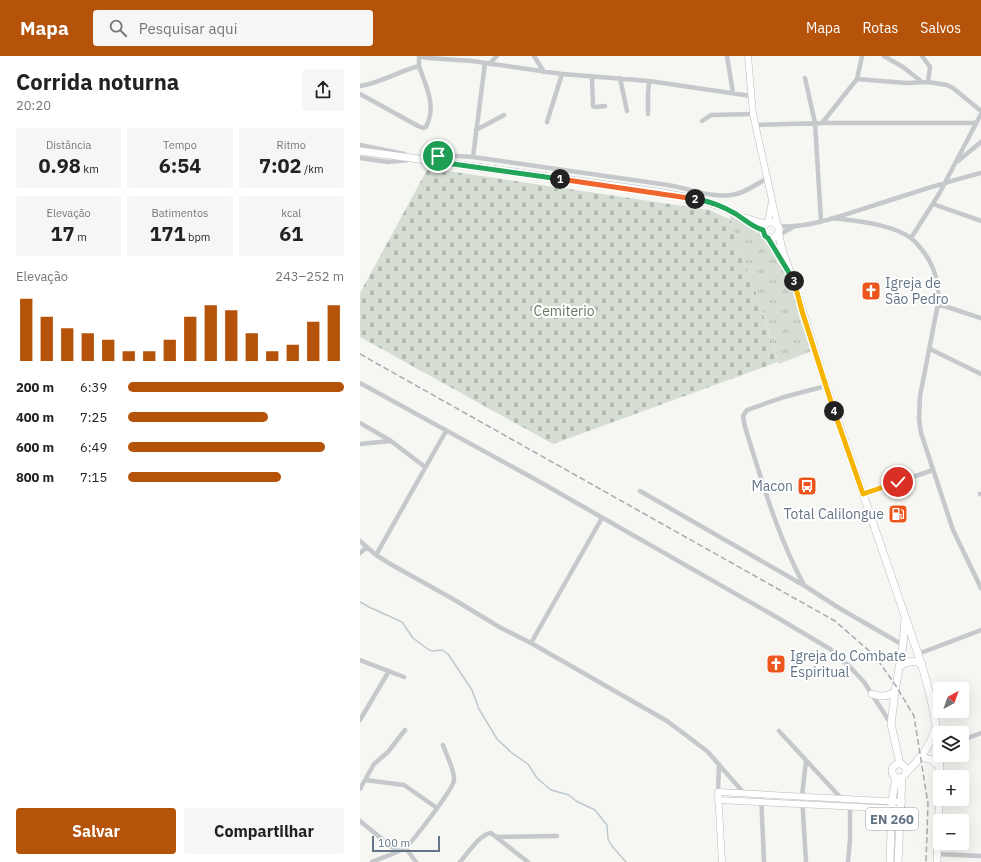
<!DOCTYPE html>
<html lang="pt">
<head>
<meta charset="utf-8">
<style>
  body { margin:0; font-family:"IBM Plex Sans",sans-serif; background:#f6f6f6; color:#222; height:100vh; display:flex; flex-direction:column; font-size:15px; white-space:nowrap }
  * { box-sizing:border-box; margin:0 }
  p { font-size:13px; color:#767676 }
  .icon { flex:none; width:22px; height:22px; fill:none; stroke:currentColor; stroke-width:2; stroke-linecap:round; stroke-linejoin:round }
  .map { position:relative; flex:1; overflow:hidden }
  .side { display:flex; flex-direction:column; background:#fff; width:360px }
  .side>* { flex:none }
  .needle { width:26px; rotate:40deg }
  .tools { position:absolute; left:573px; top:626px; display:grid; gap:8px }
  .tools a { display:grid; place-items:center; width:36px; height:36px; border-radius:4px; background:#fff; box-shadow:0 4px 16px #0002; font-size:20px }
  .scale { position:absolute; left:12px; bottom:10px; width:68px; box-sizing:border-box; padding-left:4px; border:2px solid #637585; border-top:0; font-size:11px; line-height:14px; white-space:nowrap; color:#637585; -webkit-text-stroke:3px #fff; paint-order:stroke }
  .pin { position:absolute; display:grid; place-items:center; width:34px; height:34px; color:#fff; margin:-17px; border:2px solid #fff; border-radius:50%; box-shadow:0 1px 4px #0007 }
  .km { position:absolute; width:20px; height:20px; margin:-10px; border-radius:50%; background:#222; color:#fff; font-size:11px; line-height:20px; text-align:center }
  .round { display:grid; place-items:center; flex:none; width:42px; height:42px; border-radius:4px; background:#f6f6f6 }
  .overview { display:flex; align-items:center; justify-content:space-between; height:68px; padding:0 16px }
  h1 { font-size:22px; font-weight:800; line-height:30px }
  .figures { display:grid; grid-template-columns:repeat(3,1fr); gap:6px; height:68px; padding:4px 16px }
  .figures div { display:grid; align-content:center; border-radius:4px; background:#f6f6f6; text-align:center }
  .figures b { font-size:20px; font-weight:800 }
  .figures small { font-size:11px; font-weight:400 }
  .figures p { font-size:11px }
  .chart { height:112px; padding:8px 16px }
  .chart p { display:flex; justify-content:space-between }
  .chart svg { width:100%; height:72px; margin-top:4px; stroke:#b45309; stroke-width:6 }
  .action { display:flex; gap:8px; margin-top:auto; padding:8px 16px }
  .action a { flex:1; height:46px; border-radius:4px; background:#b45309; color:#fff; font-size:16px; font-weight:800; line-height:46px; text-align:center }
  .action a+a { background:#f6f6f6; color:#222 }
  ul { padding:0 16px; list-style:none; font-size:13px }
  li { display:grid; grid-template-columns:64px 48px 1fr; align-items:center; height:30px }
  li i { height:10px; border-radius:5px; background:#b45309 }
  header { display:flex; align-items:center; gap:24px; box-sizing:border-box; height:56px; padding:0 20px; background:#b45309; color:#fff }
  header strong { font-size:19px }
  nav { display:flex; gap:22px; margin-inline-start:auto; font-size:14px }
  .search { width:280px; height:36px; background:#f6f6f6; display:flex; align-items:center; gap:10px; box-sizing:border-box; padding:0 14px; border-radius:4px; color:#767676; font-size:15px }
  main { display:flex; flex:1; min-height:0 }
  .map>svg:first-child { display:block }
</style>
</head>
<body>
<header>
<strong>Mapa</strong>
<div class="search"><svg class="icon" aria-label="search" viewBox="0 0 24 24"><circle cx="10" cy="10" r="6"/><path d="M15 15l6 6"/></svg>Pesquisar aqui</div>
<nav><a>Mapa</a><a>Rotas</a><a>Salvos</a></nav>
</header>
<main>
<section class="side">
<div class="overview"><div><h1>Corrida noturna</h1><p>20:20</p></div><a class="round"><svg class="icon" aria-label="share" viewBox="0 0 24 24"><path d="M12 15V3M7 8l5-5 5 5M5 13v7h14v-7"/></svg></a></div>
<div class="figures">
<div><p>Distância</p><b>0.98<small> km</small></b></div>
<div><p>Tempo</p><b>6:54</b></div>
<div><p>Ritmo</p><b>7:02<small> /km</small></b></div>
</div>
<div class="figures">
<div><p>Elevação</p><b>17<small> m</small></b></div>
<div><p>Batimentos</p><b>171<small> bpm</small></b></div>
<div><p>kcal</p><b>61</b></div>
</div>
<div class="chart"><p><span>Elevação</span>243–252 m</p>
<svg viewBox="0 0 160 44" preserveAspectRatio="none"><path d="M5 44V6M15 44V17M25 44V24M35 44V27M45 44V31M55 44V38M65 44V38M75 44V31M85 44V17M95 44V10M105 44V13M115 44V27M125 44V38M135 44V34M145 44V20M155 44V10"/></svg>
</div>
<ul>
<li><b>200 m</b>6:39<i style="width:100%"></i></li>
<li><b>400 m</b>7:25<i style="width:65%"></i></li>
<li><b>600 m</b>6:49<i style="width:91%"></i></li>
<li><b>800 m</b>7:15<i style="width:71%"></i></li>
</ul>
<div class="action"><a>Salvar</a><a>Compartilhar</a></div>
</section>
<div class="map">
<svg width="621" height="806" viewBox="0 0 621 806">
  <defs>
    <pattern id="grass-tufts" width="24" height="20" patternUnits="userSpaceOnUse"><rect width="24" height="20" fill="#d6ded3"/><path d="M3 7l-1-3M5 7V3M7 7l1-3M15 17l-1-3M17 17v-4M19 17l1-3" fill="none" stroke="#b1b9b1"/></pattern>
    <pattern id="cemetery-stones" width="16" height="16" patternUnits="userSpaceOnUse"><rect width="16" height="16" fill="#d6ded3"/><path d="M2 7V4a2 2 0 0 1 4 0v3zM10 15v-3a2 2 0 0 1 4 0v3z" fill="#b1b9b1"/></pattern>
  </defs>
  <rect width="100%" height="100%" fill="#f6f6f2"/>
  <!-- grass -->
  <path fill="url(#grass-tufts)" d="M368 154 403 177 431 220 454 294 419 308 396 237 377 186Z"/>
  <!-- cemetery -->
  <path fill="url(#cemetery-stones)" d="M68 112 350 154 371 164 377 186 396 237 418 306 193 388 0 281V237Z"/>
  <g fill="none" stroke-linecap="round" stroke-linejoin="round">
    <!-- stream -->
    <path stroke="#bec9ce" stroke-width="1.5" d="M0 546 9 551 42 566 53 582 69 594 74 595 82 594 88 598 112 634 119 653 137 683 152 697 168 708 177 722 191 734 209 739 216 745 235 754 247 769 248 783 252 790 266 806"/>
    <defs>
      <path id="secondary" d="M388 0 393 58 417 167
        M408 166 411 150
        M358 744 541 753
        M362 806 358 736 542 746"/>
      <path id="primary" d="M0 95 298 136C321 140 346 143 368 154 380 160 390 170 403 174
        M385 162 405 168
        M403 174a8 8 0 1 1 16 0a8 8 0 1 1-16 0Z
        M419 179 422 194 433 224 466 330 558 598C567 624 574 653 578 681 582 722 578 765 577 806
        M408 182 424 207
        M539 611C547 605 553 604 562 608
        M512 638C521 641 527 641 535 636
        M562 701 572 704 580 711
        M540 708 531 668 535 636 543 589 545 563
        M532 715a7 7 0 1 1 14 0a7 7 0 1 1-14 0Z
        M546 717C559 704 570 691 575 673
        M530 806 532 745 536 721
        M538 806 542 722"/>
    </defs>
    <!-- secondary casing -->
    <use href="#secondary" stroke="#b7bcc1" stroke-width="7"/>
    <!-- primary casing -->
    <use href="#primary" stroke="#b8bcc0" stroke-width="8"/>
    <!-- street -->
    <path stroke="#c5c9cc" stroke-width="4.5" d="M59 0 68 2 112 5 202 18 289 25 391 40
      M174 0 184 16
      M367 0 373 37
      M524 0 543 11 562 26
      M562 0 570 11 568 26
      M129 8 137 0
      M232 21 233 50 235 51 245 50
      M260 22 267 55
      M445 22 455 67 461 165
      M497 23 546 27 568 26 587 29 593 32 621 55
      M0 30C21 27 39 15 59 10V0
      M0 38 58 70 63 72 66 71C77 49 66 31 59 10
      M288 58V39L289 25
      M342 65 351 59 393 58
      M187 66 202 18
      M462 67 497 23 502 0
      M395 69 462 67H616
      M116 74 133 65 144 59
      M0 89 44 98
      M113 101C178 110 243 120 308 129 327 132 351 142 371 139 383 138 395 129 406 123
      M0 102 28 106 48 104
      M72 105 78 100 82 99 113 101 125 7
      M598 105 621 86
      M573 148 621 165
      M472 162C495 165 534 168 552 183 559 189 564 196 569 204 577 218 579 233 578 248L560 340 559 363 561 377 593 474 621 532
      M419 170C448 173 487 158 515 149 550 138 585 126 621 117
      M419 179 433 171
      M551 182 579 138 621 58
      M578 248 621 262
      M570 293 621 318
      M0 327 180 426 418 562 470 593 491 612 504 626 531 668
      M0 367 31 385 65 411
      M0 388 31 385
      M280 435 445 530 479 552 543 589
      M503 438 573 414
      M620 438H621
      M0 485 16 499 32 509 93 543 141 572 171 587 307 665 347 695 383 736
      M0 497 7 491
      M16 499 86 375
      M444 529C417 479 402 425 385 371L383 360 387 354 424 341 466 330
      M171 587 242 462
      M558 598 621 574
      M0 604 44 621
      M0 664 29 615
      M419 675 481 742
      M602 684 621 677
      M446 705 442 740 446 806
      M5 724 44 729 77 752
      M0 733 14 708 28 696 45 674
      M358 736 359 708
      M401 737 404 806
      M0 765 37 795
      M137 781 197 780
      M45 791 56 806
      M577 798 621 800
      M12 806C21 802 38 797 46 791 53 785 94 732 94 724 95 715 86 698 83 689
      M100 806C108 797 120 778 131 777L168 806
      M488 806 490 783V748"/>
    <!-- secondary -->
    <use href="#secondary" stroke="#fff" stroke-width="6"/>
    <!-- primary -->
    <use href="#primary" stroke="#fff" stroke-width="7"/>
    <!-- rail -->
    <path stroke="#a5abb1" stroke-width="1.5" stroke-dasharray="6 3" stroke-linecap="butt" d="M0 298 475 565 515 600 536 630 554 660 568 748 566 806"/>
  </g>
  <g fill="none" stroke-linecap="round" stroke-linejoin="round">
    <defs>
      <path id="split-1" d="M78 100 72 105 200 123"/>
      <path id="split-2" d="M200 123 335 143"/>
      <path id="split-3" d="M335 143C349 145 364 151 376 158 385 164 392 171 403 174L405 180 408 182 431 220 434 225"/>
      <path id="split-4" d="M434 225 442 255 474 355"/>
      <path id="split-5" d="M474 355 503 438 538 426"/>
    </defs>
    <!-- split-1 casing -->
    <use href="#split-1" stroke="#fff" stroke-width="8"/>
    <!-- split-2 casing -->
    <use href="#split-2" stroke="#fff" stroke-width="8"/>
    <!-- split-3 casing -->
    <use href="#split-3" stroke="#fff" stroke-width="8"/>
    <!-- split-4 casing -->
    <use href="#split-4" stroke="#fff" stroke-width="8"/>
    <!-- split-5 casing -->
    <use href="#split-5" stroke="#fff" stroke-width="8"/>
    <!-- split-1 -->
    <use href="#split-1" stroke="#22a559" stroke-width="5"/>
    <!-- split-2 -->
    <use href="#split-2" stroke="#f0652b" stroke-width="5"/>
    <!-- split-3 -->
    <use href="#split-3" stroke="#22a559" stroke-width="5"/>
    <!-- split-4 -->
    <use href="#split-4" stroke="#f5b400" stroke-width="5"/>
    <!-- split-5 -->
    <use href="#split-5" stroke="#f5b400" stroke-width="5"/>
  </g>
  <!-- icons -->
  <defs>
    <symbol id="church-square" viewBox="-11 -11 22 22"><rect x="-9" y="-9" width="18" height="18" rx="4" fill="#ec551c" stroke="#fff"/><path d="M-1.2-6h2.4v3.5h3.3v2.4h-3.3V6h-2.4V-.1h-3.3v-2.4h3.3Z" fill="#fff"/></symbol>
    <symbol id="bus-square" viewBox="-11 -11 22 22"><rect x="-9" y="-9" width="18" height="18" rx="4" fill="#ec551c" stroke="#fff"/><path d="M-5-6H5V4H4V6H2V4H-2V6H-4V4H-5ZM-3.5-4V0h7V-4ZM-3.5 1.2v1.5H-2V1.2ZM2 1.2v1.5H3.5V1.2Z" fill="#fff"/></symbol>
    <symbol id="fuel-square" viewBox="-11 -11 22 22"><rect x="-9" y="-9" width="18" height="18" rx="4" fill="#ec551c" stroke="#fff"/><path d="M-5.5-6h7V0h2V4h1.3V-2.5L3-4.5l.8-.8L6-3V5H2.5V1h-1V6h-7ZM-4.2-4.7v3.2H.2V-4.7Z" fill="#fff"/></symbol>
  </defs>
  <g fill-rule="evenodd">
    <use href="#church-square" x="500" y="224" width="22" height="22"/>
    <use href="#bus-square" x="436" y="419" width="22" height="22"/>
    <use href="#fuel-square" x="527" y="447" width="22" height="22"/>
    <use href="#church-square" x="405" y="597" width="22" height="22"/>
  </g>
  <g text-anchor="middle" dominant-baseline="central" stroke-width="4" stroke-linejoin="round" paint-order="stroke">
    <!-- shield labels -->
    <rect fill="#fff" stroke="#929eaa" stroke-width="1" x="506" y="752" width="52" height="22" rx="3"/>
    <g font-size="13" font-weight="bold" fill="#637585">
      <text x="532" y="763">EN 260</text>
    </g>
    <!-- poi labels -->
    <g font-size="14" fill="#637585" stroke="#fff" text-anchor="start">
      <text x="525" y="227">Igreja de<tspan x="525" dy="16">São Pedro</tspan></text>
      <text x="433" y="430" text-anchor="end">Macon</text>
      <text x="524" y="458" text-anchor="end">Total Calilongue</text>
      <text x="430" y="600">Igreja do Combate<tspan x="430" dy="16">Espiritual</tspan></text>
    </g>
    <!-- park labels -->
    <g font-size="14" fill="#677c62" stroke="#fff">
      <text x="204" y="255">Cemiterio</text>
    </g>
  </g>
</svg>
<div class="tools">
<a><svg class="needle" viewBox="-14 -14 28 28"><path d="M0-13l5 13h-10z" fill="#e53935"/><path d="M0 13l5-13h-10z" fill="#767676"/></svg></a>
<a><svg class="icon" aria-label="layers" viewBox="0 0 24 24"><path d="M12 4l9 5-9 5-9-5zM3 14l9 5 9-5"/></svg></a>
<a>+</a>
<a>−</a>
</div>
<div class="scale">100 m</div>
<div class="pin" style="left:78px;top:100px;background:#1e9e55"><svg class="icon" aria-label="arrive" viewBox="0 0 24 24"><path d="M6 21V4h12l-3 4 3 4H6"/></svg></div>
<div class="pin" style="left:538px;top:426px;background:#d93025"><svg class="icon" aria-label="check" viewBox="0 0 24 24"><path d="M5 12l5 5 9-10"/></svg></div>
<b class="km" style="left:200px;top:123px">1</b>
<b class="km" style="left:335px;top:143px">2</b>
<b class="km" style="left:434px;top:225px">3</b>
<b class="km" style="left:474px;top:355px">4</b>
</div>
</main>
</body>
</html>
